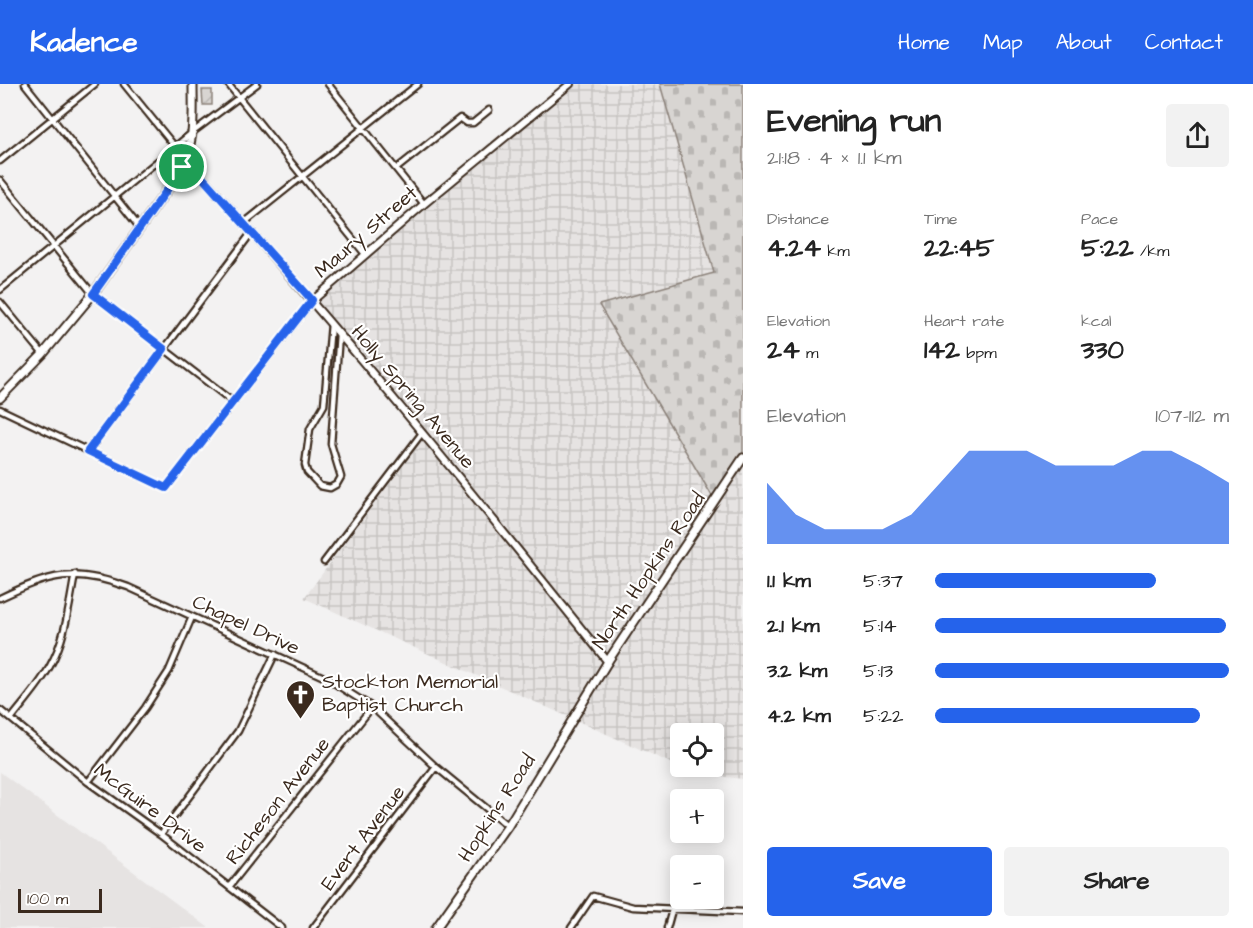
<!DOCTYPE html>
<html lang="en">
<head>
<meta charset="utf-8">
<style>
  body { margin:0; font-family:"Architects Daughter",sans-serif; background:#f2f2f2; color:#222; height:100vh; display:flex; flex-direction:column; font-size:22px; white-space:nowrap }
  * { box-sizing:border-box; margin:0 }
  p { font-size:20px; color:#767676 }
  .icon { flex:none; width:33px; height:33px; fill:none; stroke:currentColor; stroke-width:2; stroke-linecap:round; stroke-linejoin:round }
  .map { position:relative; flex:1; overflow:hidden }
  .details { display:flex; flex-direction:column; background:#fff; width:510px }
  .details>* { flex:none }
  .buttons { position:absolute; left:670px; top:639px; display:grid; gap:12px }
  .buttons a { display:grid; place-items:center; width:54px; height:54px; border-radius:6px; background:#fff; box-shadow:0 3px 15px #0003; font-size:30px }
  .scale { position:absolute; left:18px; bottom:15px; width:84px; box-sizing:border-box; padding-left:6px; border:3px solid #3b2a1e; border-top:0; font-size:16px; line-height:21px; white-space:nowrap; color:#3b2a1e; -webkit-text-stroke:4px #fff; paint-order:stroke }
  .pin { position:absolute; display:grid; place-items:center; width:51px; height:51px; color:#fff; margin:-26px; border:3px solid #fff; border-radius:50%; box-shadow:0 2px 6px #0007 }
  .round { display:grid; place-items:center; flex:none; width:63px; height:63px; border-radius:6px; background:#f2f2f2 }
  .head { display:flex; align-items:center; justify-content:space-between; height:102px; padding:0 24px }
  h1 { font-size:33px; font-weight:700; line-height:45px }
  .stats { display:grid; grid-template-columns:repeat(3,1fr); gap:9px; height:102px; padding:6px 24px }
  .stats div { display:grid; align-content:center }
  .stats b { font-size:26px; font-weight:700 }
  .stats small { font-size:16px; font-weight:400 }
  .stats p { font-size:16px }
  .chart { height:168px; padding:12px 24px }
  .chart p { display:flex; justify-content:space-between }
  .chart svg { width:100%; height:108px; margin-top:6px; fill:#2563eb; opacity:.7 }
  .action { display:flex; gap:12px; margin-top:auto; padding:12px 24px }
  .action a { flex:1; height:69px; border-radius:6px; background:#2563eb; color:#fff; font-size:24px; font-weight:700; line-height:69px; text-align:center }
  .action a+a { background:#f2f2f2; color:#222 }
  ul { padding:0 24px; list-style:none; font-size:20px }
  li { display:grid; grid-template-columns:96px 72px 1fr; align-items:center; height:45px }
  li i { height:15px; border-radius:8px; background:#2563eb }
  header { display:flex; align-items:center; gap:36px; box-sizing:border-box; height:84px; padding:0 30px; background:#2563eb; color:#fff }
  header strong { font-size:28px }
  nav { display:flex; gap:33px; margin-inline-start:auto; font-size:21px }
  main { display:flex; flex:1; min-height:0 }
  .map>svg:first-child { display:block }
</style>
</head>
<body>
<header>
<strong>Kadence</strong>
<nav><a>Home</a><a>Map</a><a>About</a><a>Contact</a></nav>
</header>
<main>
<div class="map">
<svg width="743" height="844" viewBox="0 0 743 844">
  <defs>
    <pattern id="industrial-grid" width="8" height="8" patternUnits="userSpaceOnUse" patternTransform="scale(1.5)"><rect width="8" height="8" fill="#e6e3e2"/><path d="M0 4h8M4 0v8" fill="none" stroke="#c6c3c1"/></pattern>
    <pattern id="cemetery-stones" width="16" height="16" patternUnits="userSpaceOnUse" patternTransform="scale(1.5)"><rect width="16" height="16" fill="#d8d5d2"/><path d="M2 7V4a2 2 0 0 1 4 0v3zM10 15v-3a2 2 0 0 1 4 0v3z" fill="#bab7b4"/></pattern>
    <pattern id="garden-furrows" width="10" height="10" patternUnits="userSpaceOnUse" patternTransform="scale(1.5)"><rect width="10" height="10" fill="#d8d5d2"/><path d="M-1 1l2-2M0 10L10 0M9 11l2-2" fill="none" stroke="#bab7b4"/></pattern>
  </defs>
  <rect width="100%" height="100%" fill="#f3f2f2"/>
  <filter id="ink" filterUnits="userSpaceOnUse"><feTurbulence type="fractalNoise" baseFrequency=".0167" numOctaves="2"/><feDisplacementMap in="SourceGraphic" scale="12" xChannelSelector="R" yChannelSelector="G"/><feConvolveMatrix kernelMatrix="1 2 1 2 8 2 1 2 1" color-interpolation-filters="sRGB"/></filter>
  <g filter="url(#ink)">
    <!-- built -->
    <path fill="#e6e3e2" d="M0 688 209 844H0Z"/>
    <!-- industrial -->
    <path fill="url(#industrial-grid)" fill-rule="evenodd" d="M574 0H660L715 189 600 221 743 375V695L693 689 304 514 426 351 311 217 427 117ZM681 650H714V682H681Z"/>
    <!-- cemetery -->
    <path fill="url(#cemetery-stones)" stroke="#8a8078" stroke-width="1.5" d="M660 0H743V375L715 417 599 221 714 189Z"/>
    <!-- garden -->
    <path fill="url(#garden-furrows)" stroke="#8a8078" stroke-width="1.5" d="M202 6H212V21H203Z"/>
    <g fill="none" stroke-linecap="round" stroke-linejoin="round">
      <defs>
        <path id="minor" d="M25 0 140 144
          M124 0 185 75
          M228 0 365 170
          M328 0 424 120
          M0 77 95 0
          M396 85 460 34 467 39H473L489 26
          M0 96 93 210 233 318
          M244 139 418 0
          M0 206 193 48 257 0
          M0 218 43 270
          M331 240 324 321 310 345 305 381 307 388 320 402 330 404 337 400 341 393 331 360 339 250
          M0 325 166 404 312 217
          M88 367 252 148
          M324 478 422 349
          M0 514C51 490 73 483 128 503L326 594 372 623 436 683 508 742
          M0 626 88 698 161 750 282 844
          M11 635C24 618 40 601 50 582 66 554 69 521 75 490
          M88 698 145 624 169 587 192 533
          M161 750 238 647 275 570
          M229 803 372 623
          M313 844 436 683
          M571 844 593 812 633 823 743 828
          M667 844 672 826"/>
        <path id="tertiary" d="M186 75C333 237 471 407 608 578
          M312 217 424 120 570 0"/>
        <path id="secondary" d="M0 314 43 270 93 210 179 89C196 59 193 33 193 0
          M436 844 508 742 610 574 743 374"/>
      </defs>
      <!-- minor casing -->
      <use href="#minor" stroke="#3b2a1e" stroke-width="9"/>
      <!-- tertiary casing -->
      <use href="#tertiary" stroke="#3b2a1e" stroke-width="10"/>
      <!-- secondary casing -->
      <use href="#secondary" stroke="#3b2a1e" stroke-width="11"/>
      <!-- minor -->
      <use href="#minor" stroke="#fff" stroke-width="4.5"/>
      <!-- tertiary -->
      <use href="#tertiary" stroke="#fff" stroke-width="6"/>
      <!-- secondary -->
      <use href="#secondary" stroke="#fff" stroke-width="7"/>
    </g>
  </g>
  <g fill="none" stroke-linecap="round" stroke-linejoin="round" filter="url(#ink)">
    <defs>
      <path id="route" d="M186 75 312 216 166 404 88 367 164 265 93 210 179 89Z"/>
    </defs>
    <!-- route casing -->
    <use href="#route" stroke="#fff" stroke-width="12"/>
    <!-- route -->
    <use href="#route" stroke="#2563eb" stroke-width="8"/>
  </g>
  <!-- icons -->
  <defs>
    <symbol id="church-pin" viewBox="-11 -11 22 30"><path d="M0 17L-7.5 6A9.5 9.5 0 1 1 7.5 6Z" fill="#3b2a1e" stroke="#fff"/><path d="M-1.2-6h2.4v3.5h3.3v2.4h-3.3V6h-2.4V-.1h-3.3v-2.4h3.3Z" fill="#fff"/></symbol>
  </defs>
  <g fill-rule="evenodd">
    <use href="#church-pin" x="284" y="594" width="33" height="45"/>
  </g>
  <g text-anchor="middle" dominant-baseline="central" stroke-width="4.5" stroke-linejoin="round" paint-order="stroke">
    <!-- street labels -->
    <g font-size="20" fill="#3b2a1e" stroke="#fff">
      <text transform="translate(366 148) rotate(-41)">Maury Street</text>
      <text transform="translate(413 313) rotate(50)">Holly Spring Avenue</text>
      <text transform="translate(649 487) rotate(-56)">North Hopkins Road</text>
      <text transform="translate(246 541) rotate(25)">Chapel Drive</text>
      <text transform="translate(278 717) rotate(-52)">Richeson Avenue</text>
      <text transform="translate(150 724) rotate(37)">McGuire Drive</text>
      <text transform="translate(497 724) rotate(-57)">Hopkins Road</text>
      <text transform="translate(363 754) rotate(-53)">Evert Avenue</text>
    </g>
    <!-- poi labels -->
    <g font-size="20" fill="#3b2a1e" stroke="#fff" text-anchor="start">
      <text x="322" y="598">Stockton Memorial<tspan x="322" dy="23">Baptist Church</tspan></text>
    </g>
  </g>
</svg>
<div class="buttons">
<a><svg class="icon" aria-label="locate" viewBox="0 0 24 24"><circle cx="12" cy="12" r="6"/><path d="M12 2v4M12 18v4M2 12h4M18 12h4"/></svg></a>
<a>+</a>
<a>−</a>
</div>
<div class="scale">100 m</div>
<div class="pin" style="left:182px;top:83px;background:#1e9e55"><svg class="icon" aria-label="arrive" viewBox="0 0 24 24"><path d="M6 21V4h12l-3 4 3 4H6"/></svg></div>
</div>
<section class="details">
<div class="head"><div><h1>Evening run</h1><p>21:18 · 4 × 1.1 km</p></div><a class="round"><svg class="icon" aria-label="share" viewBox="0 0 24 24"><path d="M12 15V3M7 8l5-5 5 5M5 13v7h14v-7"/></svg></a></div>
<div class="stats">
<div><p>Distance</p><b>4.24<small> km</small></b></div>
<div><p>Time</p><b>22:45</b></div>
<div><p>Pace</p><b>5:22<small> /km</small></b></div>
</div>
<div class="stats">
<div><p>Elevation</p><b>24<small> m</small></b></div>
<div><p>Heart rate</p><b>142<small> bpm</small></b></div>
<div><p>kcal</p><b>330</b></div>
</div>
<div class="chart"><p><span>Elevation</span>107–112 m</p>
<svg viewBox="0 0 160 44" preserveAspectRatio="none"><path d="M0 44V19L10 32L20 38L30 38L40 38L50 32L60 19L70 6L80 6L90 6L100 12L110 12L120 12L130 6L140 6L150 12L160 19V44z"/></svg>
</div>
<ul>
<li><b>1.1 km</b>5:37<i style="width:75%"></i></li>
<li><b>2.1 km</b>5:14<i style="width:99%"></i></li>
<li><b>3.2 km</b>5:13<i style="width:100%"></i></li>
<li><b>4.2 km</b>5:22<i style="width:90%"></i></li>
</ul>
<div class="action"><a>Save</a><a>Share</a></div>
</section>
</main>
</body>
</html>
